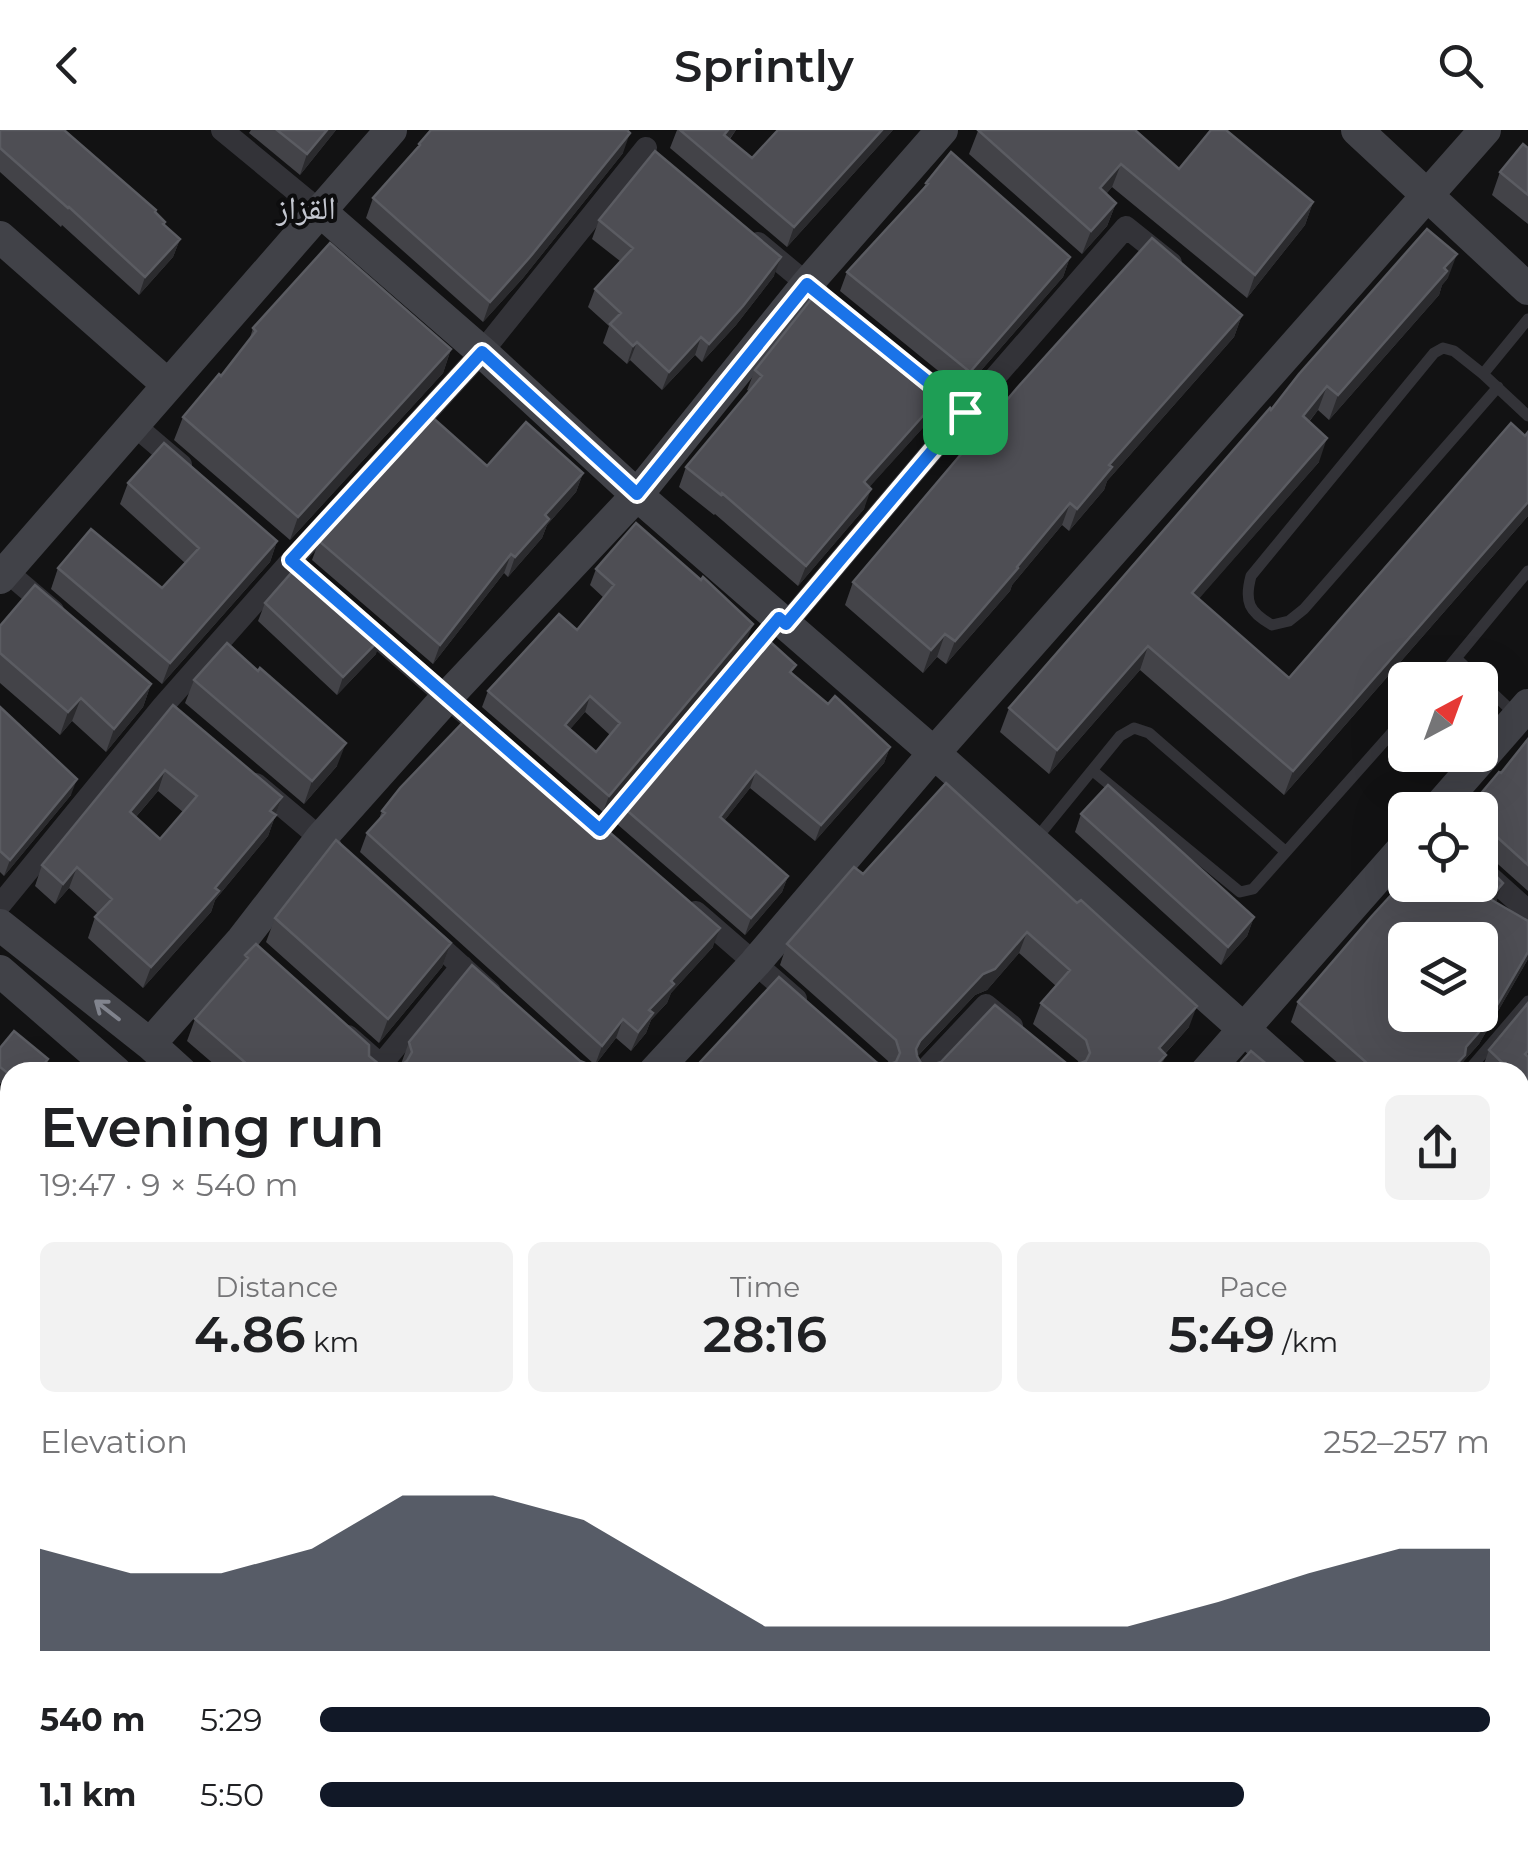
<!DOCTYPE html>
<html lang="en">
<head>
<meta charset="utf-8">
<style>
  body { margin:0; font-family:Montserrat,"Noto Naskh Arabic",sans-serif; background:#f2f2f2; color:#202124; height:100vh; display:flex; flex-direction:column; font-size:38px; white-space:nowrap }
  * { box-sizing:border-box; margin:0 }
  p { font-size:32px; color:#757577 }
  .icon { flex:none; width:55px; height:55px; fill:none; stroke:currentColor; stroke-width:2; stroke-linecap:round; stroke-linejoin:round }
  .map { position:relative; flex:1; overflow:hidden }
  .details { position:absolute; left:0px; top:932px; width:1530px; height:792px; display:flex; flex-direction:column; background:#fff; border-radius:30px 30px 0 0; box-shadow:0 10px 40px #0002 }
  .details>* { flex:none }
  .needle { width:65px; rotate:41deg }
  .tools { position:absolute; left:1388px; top:532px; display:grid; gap:20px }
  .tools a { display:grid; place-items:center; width:110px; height:110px; border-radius:15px; background:#fff; box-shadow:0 10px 40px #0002; font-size:50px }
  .pin { position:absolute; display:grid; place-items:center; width:85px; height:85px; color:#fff; margin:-42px; border-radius:20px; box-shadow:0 5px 15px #0006 }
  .round { display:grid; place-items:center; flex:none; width:105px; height:105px; border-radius:15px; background:#f2f2f2 }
  .overview { display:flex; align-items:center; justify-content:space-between; height:170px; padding:0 40px }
  h1 { font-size:55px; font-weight:600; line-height:75px }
  .figures { display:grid; grid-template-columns:repeat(3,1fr); gap:15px; height:170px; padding:10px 40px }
  .figures div { display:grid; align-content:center; border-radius:15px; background:#f2f2f2; text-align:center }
  .figures b { font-size:50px; font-weight:600 }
  .figures small { font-size:28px; font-weight:400 }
  .figures p { font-size:28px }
  .chart { height:280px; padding:20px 40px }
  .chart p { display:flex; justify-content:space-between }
  .chart svg { width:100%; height:180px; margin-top:10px; fill:#111827; opacity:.7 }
  ul { padding:0 40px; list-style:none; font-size:32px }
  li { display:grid; grid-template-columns:160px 120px 1fr; align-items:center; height:75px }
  li i { height:25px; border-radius:12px; background:#111827 }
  header { display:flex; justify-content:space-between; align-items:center; height:130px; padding:0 40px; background:#fff; font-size:45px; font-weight:600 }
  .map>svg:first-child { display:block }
</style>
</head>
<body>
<header><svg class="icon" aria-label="back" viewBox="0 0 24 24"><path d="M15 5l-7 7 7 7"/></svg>Sprintly<svg class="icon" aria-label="search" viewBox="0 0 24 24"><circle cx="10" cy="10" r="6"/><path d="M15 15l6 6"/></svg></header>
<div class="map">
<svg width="1528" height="1723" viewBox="0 0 1528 1723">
  <rect width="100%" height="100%" fill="#121213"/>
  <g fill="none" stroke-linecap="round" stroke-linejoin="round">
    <!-- lane -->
    <path stroke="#333338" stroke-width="11" d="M1528 189 1483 244 1528 286
      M1483 244 1454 221 1443 218 1434 223 1251 446C1244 472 1249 482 1272 495L1289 491 1304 479 1498 257
      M1457 529 1479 550
      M1438 550 1528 441
      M1480 551 1517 586
      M1093 641 1240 762 1253 759 1405 588
      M600 700 776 491
      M1036 709 1120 606 1134 598 1149 603 1286 722
      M1467 942 1528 871"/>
    <!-- street -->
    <path stroke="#333338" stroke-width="22" d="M222 0 320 81
      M758 113 818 163
      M920 246 965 282
      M134 295 181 335
      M6 441 53 481
      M359 491 490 605
      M786 494 965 282 1126 97 1171 133
      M256 654 331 717
      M1480 738 1528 781
      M0 775 163 576 291 431 482 222 646 18
      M696 782 796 869
      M425 803 490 862
      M348 906 389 942
      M375 942 462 836
      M923 942 986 875 1012 896
      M0 1025 10 1026
      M0 1067 10 1055
      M0 1383 10 1371
      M1520 1561 1528 1552
      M0 1693 10 1682
      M1478 1715 1487 1723
      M252 1723 259 1715
      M518 1723 525 1715
      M791 1723 798 1715"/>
    <!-- secondary -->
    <path stroke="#414248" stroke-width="32" d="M1357 0 1528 159
      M320 81 482 222 637 365 934 623 1292 942
      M0 107 168 255
      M0 448 391 0
      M1436 680 1528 575
      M0 795 150 914 181 942
      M0 841 116 942
      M150 914 242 810 321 708 447 567 637 365 807 154 942 0
      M654 942 755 833 934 623 1485 0
      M1206 942 1405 716
      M1520 1182 1523 1198
      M1001 1715 1010 1723
      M1057 1715 1067 1723"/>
  </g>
  <!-- wall -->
  <path fill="#434348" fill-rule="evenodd" d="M0 0 155 82 164 95 180 109 173 127 139 165 62 95 61 97 0 42Z
    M251 0H336L300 45 249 3Z
    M677 0H736L730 9 752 28 893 0 787 117 670 18Z
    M978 1 1137 2 1179 39 1313 72 1305 95 1247 168 1112 57 1106 64 1116 73 1107 96 1082 124 969 24Z
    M419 14 623 23 523 148 483 192 366 88 373 68 416 20Z
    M1528 18V94L1492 65 1500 42Z
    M926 53 1070 127 1063 147 963 261 840 161 847 142 923 59Z
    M599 90 774 146 736 195 702 232 695 225 662 260 630 230 627 234 603 213 609 196 588 177 595 159 620 131 592 109Z
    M1448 148 1442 155 1439 165 1329 290 1318 280 1309 292 1319 332 1198 469 1289 548 1528 302V386L1284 665 1140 540 1049 644 1000 602 1009 578 1271 280Z
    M1242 185 1234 207 1107 351 1104 360 1069 401 1062 395 1012 455 1010 461 946 534 937 527 923 543 845 475 853 452Z
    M253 198 451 219 443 243 290 410 174 310 183 287 221 246 249 211Z
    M755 240 946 260 939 280 869 357 864 379 798 456 715 384 714 385 679 357 686 337 749 261 747 260Z
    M487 336 583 343 576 362 547 395 542 408 508 447 504 443 433 534 312 430 319 411Z
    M128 353 277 411 270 432 162 554 51 459 58 438 162 458 185 433 120 374Z
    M596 439 747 510 603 682 482 577 488 561 577 500 604 468 590 455ZM585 582 610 605 596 622 570 599Z
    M265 473 376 524 337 565 258 491Z
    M0 496 151 554 143 577 106 622 72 591 60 605 0 553Z
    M793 544 828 574 890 617 884 633 815 711 750 658 724 691 788 746 782 762 745 805 617 694 623 677Z
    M194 550 337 636 304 674 185 573Z
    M173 575 282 667 268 706 215 770 211 782 143 858 88 808 95 787 98 784 69 758 55 774 35 756 42 735ZM158 661 183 682 160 709 136 687Z
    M0 577 71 665 4 746 0 742Z
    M1528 609V761L1490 727 1480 724V680L1501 643Z
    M946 653 1189 897 1165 924 1159 942H691L876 932 884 936 889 934 888 931 780 835 787 814 863 744ZM1019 823 1056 856 1041 873 1033 894 1078 931 1079 934 1074 936 1066 933 928 936 921 933 917 927 975 865 987 860Z
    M382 681 713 817 671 863 667 873 651 890 646 903 631 921 616 908 595 935 360 722 367 703 379 689Z
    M1081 684 1254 787 1247 806 1221 835 1075 702Z
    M1503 753 1496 772 1528 791V829L1479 914 1462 933 1459 942H1348L1291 892 1298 872Z
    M275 788 451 813 442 837 379 913 266 812Z
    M245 825 380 935 401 934 409 912 580 931 590 935 587 942H223L187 911 195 889 241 835Z
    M1528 873V985L1520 978V942H1485L1482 939 1489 920Z
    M0 918 48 929 43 942H10V961L0 953Z
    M10 1106V1191L2 1185 0 1186V1117Z
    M0 1193 10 1200V1306L0 1297Z
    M0 1375 6 1378 10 1376V1446L0 1443Z
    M1520 1554 1528 1556V1723H1506L1498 1715H1520Z"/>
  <!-- shaded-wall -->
  <path fill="#2b2b2e" d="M327 0H336L300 45 307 24Z
    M728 0H736L717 25 724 5Z
    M882 0H893L787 117 794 97Z
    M630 3 623 23 523 148 483 192 490 172Z
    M1121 34 1112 57 1091 81 1100 58Z
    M1313 72 1305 95 1247 168 1255 145Z
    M1116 73 1107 96 1082 124 1091 101Z
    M180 109 173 127 139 165 145 147Z
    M1457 124 1448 148 1442 155 1439 165 1329 290 1338 265Z
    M781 127 774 146 736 195 702 232 709 214Z
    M1070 127 1063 147 963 261 970 242Z
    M1242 185 1234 207 1107 351 1104 360 1069 401 1077 379 1109 335Z
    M701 207 695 225 662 260 669 242Z
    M637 212 630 230 627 234 633 216Z
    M451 219 443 243 290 410 298 387Z
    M1327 256 1318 280 1294 310 1303 286Z
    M946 260 939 280 856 372 864 352Z
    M1327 308 1319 332 1183 487 1192 463Z
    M583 343 576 362 547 395 542 408 508 447 515 427 545 385Z
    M871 359 864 379 798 456 806 436Z
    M1528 372V386L1284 665 1293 641Z
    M1070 373 1062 395 1012 455 1010 461 946 534 955 511Z
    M277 411 270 432 162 554 170 533Z
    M511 424 504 443 433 534 440 515Z
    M753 494 747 510 603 682 609 666Z
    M945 504 937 527 923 543 931 520Z
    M383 506 376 524 337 565 343 547Z
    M1148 516 1140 540 1049 644 1057 620Z
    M151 554 143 577 106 622 114 599Z
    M590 566 585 582 560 611 565 595Z
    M81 568 72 591 60 605 68 582Z
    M346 613 337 636 304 674 312 651Z
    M890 617 884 633 815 711 821 695Z
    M165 640 158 661 122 703 130 682Z
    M756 641 750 658 714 704 720 687Z
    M77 649 71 665 4 746 10 730Z
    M282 667 268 706 215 770 211 782 143 858 151 837 215 758 270 681Z
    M77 737 69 758 55 774 63 754Z
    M788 746 782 762 745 805 751 788Z
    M1503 753 1496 772 1490 769Z
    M1254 787 1247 806 1221 835 1228 817Z
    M720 798 713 817 671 863 667 873 651 890 646 903 631 921 649 880 671 851Z
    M1027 802 1019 823 987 860 975 865 912 932 908 940 920 911 983 844Z
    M451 813 442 837 379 913 388 889Z
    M1528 822V829L1479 914 1462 933 1459 942H1449Z
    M1197 876 1189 897 1151 939 1159 918Z
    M623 889 616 908 595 935 602 916Z
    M1166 925 1159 942H1150Z
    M9 1165 2 1185 0 1186V1168Z
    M1528 1412V1423L1520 1432V1421Z
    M1528 1521V1538L1520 1541V1528L1524 1522Z
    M10 1595V1606L0 1618 3 1604Z
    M10 1615 5 1632 0 1639V1627Z
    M220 1715H231L224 1723H213Z
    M478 1715H488L481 1723H472Z"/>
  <!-- building -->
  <path fill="#4e4e54" stroke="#5b5c62" stroke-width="2.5" fill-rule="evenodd" d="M0 0H64L156 80 155 82 165 92 163 94 180 109 145 147 69 77 68 78 0 18Z
    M277 0H327L307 24Z
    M431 0H627L630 3 530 127 490 172 373 68 420 15 419 14Z
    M680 0H728L724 5 752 28 778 0H882L794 97Z
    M978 0H1135L1179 39 1211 0H1226L1313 72 1255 145 1121 34 1100 58 1116 73 1091 101Z
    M1523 14 1528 18V65L1500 42Z
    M655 21 781 127 743 176 709 214 701 207 669 242 637 212 633 216 610 194 621 183 595 159 633 118 599 90Z
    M951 22 1070 127 970 242 847 142 928 54 926 53Z
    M1427 99 1457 124 1444 138 1447 141 1338 265 1327 256 1303 286 1327 308 1192 463 1289 548 1511 293 1525 306 1528 302V372L1293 641 1148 516 1057 620 1009 578 1270 278 1271 280 1299 244Z
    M1152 108 1242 185 1109 335 1112 337 1077 379 1070 373 1017 437 1018 438 955 511 945 504 931 520 853 452 1017 258Z
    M330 113 451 219 298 387 183 287 219 244 221 246 256 201 253 198Z
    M820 158 946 260 864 352 871 359 806 436 722 363 721 365 686 337 762 246 755 240Z
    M432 287 487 336 526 292 583 343 545 385 549 389 515 427 511 424 440 515 319 411Z
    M164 313 277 411 170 533 58 438 91 399 162 458 199 418 128 353Z
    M636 393 701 450 703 447 753 494 609 666 488 561 559 484 577 500 614 455 596 439ZM590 566 620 593 596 622 565 595Z
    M299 434 383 506 343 547 265 473Z
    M35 455 151 554 114 599 81 568 68 582 0 523V496Z
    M766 508 796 535 790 542 828 574 835 566 890 617 821 695 756 641 720 687 788 746 751 788 623 677Z
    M227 513 258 541 260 538 346 613 312 651 194 550Z
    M173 575 282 667 270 681 276 685 215 758 219 761 151 837 95 787 112 769 77 737 63 754 42 735ZM165 640 197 666 160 709 130 682Z
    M0 577 77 649 10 730 0 721Z
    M472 583 720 798 671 851 674 854 649 880 653 883 638 902 623 889 602 916 367 703 385 683 382 681 400 658Z
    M1528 609V735L1497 707 1483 704 1480 706V680H1467L1499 642 1501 643Z
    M946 653 1077 773 1081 770 1197 876 1159 918 1166 925 1150 942H691L779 847 876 932 884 936 896 932 900 923 896 910 787 814 854 737 863 744ZM1027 802 1070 840 1041 873 1086 910 1090 923 1086 931 1074 936 1066 933 995 875 941 932 928 936 921 933 917 926 916 919 920 911 983 844 995 839Z
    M1108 655 1254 787 1228 817 1081 684Z
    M336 710 451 813 388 889 275 788Z
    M1480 730 1503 753 1490 769 1528 791V822L1486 894 1466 917 1465 925 1449 942H1377L1298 872 1371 787 1405 750V755H1480ZM1405 810H1480V885H1405Z
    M256 814 369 915V926L380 935H401L407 931 412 922 409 912 472 835 580 931 590 935 583 942H256L195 889 248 828 245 825Z
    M1528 873V921L1525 924 1528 927V959L1520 951V942H1512L1489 920Z
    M14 901 48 929 38 942H10V945L0 937V918Z
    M1251 921 1276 942H1232Z
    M10 1106V1166L0 1168V1117Z
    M0 1193 10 1200V1279L6 1276 0 1283Z
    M1528 1276V1412L1520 1421V1285Z
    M0 1375 6 1378 10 1376V1424L4 1422 0 1424Z
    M0 1449 10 1458V1595L3 1604 10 1610V1615L0 1627Z
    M1520 1490 1528 1497V1521L1524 1522 1520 1528Z
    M1520 1554 1528 1556V1716L1520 1710Z
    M14 1715H220L213 1723H7Z
    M274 1715 315 1716 478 1715 472 1723H267Z
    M564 1715 612 1716 615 1715H793L797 1717 805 1715H956L955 1716 963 1723H557Z
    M1188 1715H1377L1381 1718H1389L1394 1715H1482L1475 1723H1181Z"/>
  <!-- one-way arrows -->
  <defs><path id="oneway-shaft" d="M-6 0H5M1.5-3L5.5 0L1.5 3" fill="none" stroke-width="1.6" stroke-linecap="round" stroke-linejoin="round" transform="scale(2.5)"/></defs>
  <use stroke="#81848e" href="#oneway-shaft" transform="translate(107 880) rotate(-142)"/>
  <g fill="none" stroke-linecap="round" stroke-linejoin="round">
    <defs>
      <path id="route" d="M807 154 965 282 786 494 779 488 600 700 291 430 482 222 637 364Z"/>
    </defs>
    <!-- route casing -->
    <use href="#route" stroke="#fff" stroke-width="20"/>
    <!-- route -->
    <use href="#route" stroke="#1a73e8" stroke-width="12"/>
  </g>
  <g text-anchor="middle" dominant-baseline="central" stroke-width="8" stroke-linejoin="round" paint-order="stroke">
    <!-- neighbourhood labels -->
    <g font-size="32" fill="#c4c7d0" stroke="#0d0d0e">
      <text x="306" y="77">القزاز</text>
    </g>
  </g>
</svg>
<div class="tools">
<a><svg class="needle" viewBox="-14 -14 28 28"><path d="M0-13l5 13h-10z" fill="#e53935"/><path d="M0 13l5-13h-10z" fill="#757577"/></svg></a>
<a><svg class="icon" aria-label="locate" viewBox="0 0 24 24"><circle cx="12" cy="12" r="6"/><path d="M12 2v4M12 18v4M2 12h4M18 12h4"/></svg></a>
<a><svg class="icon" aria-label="layers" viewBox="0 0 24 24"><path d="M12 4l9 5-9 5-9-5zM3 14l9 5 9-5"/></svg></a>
</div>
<div class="pin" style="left:965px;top:282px;background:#1e9e55"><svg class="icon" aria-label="arrive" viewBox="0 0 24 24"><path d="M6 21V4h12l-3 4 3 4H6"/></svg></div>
<section class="details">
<div class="overview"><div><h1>Evening run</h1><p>19:47 · 9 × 540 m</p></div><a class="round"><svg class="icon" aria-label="share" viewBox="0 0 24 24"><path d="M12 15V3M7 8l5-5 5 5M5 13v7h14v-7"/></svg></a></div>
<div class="figures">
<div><p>Distance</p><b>4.86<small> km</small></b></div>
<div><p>Time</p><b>28:16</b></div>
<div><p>Pace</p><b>5:49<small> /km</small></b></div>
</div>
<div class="chart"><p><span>Elevation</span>252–257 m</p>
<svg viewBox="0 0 160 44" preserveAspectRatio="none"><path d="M0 44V19L10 25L20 25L30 19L40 6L50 6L60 12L70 25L80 38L90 38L100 38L110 38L120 38L130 32L140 25L150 19L160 19V44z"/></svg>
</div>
<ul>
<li><b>540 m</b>5:29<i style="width:100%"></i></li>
<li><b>1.1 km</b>5:50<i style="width:79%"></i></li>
</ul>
</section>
</div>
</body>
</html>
